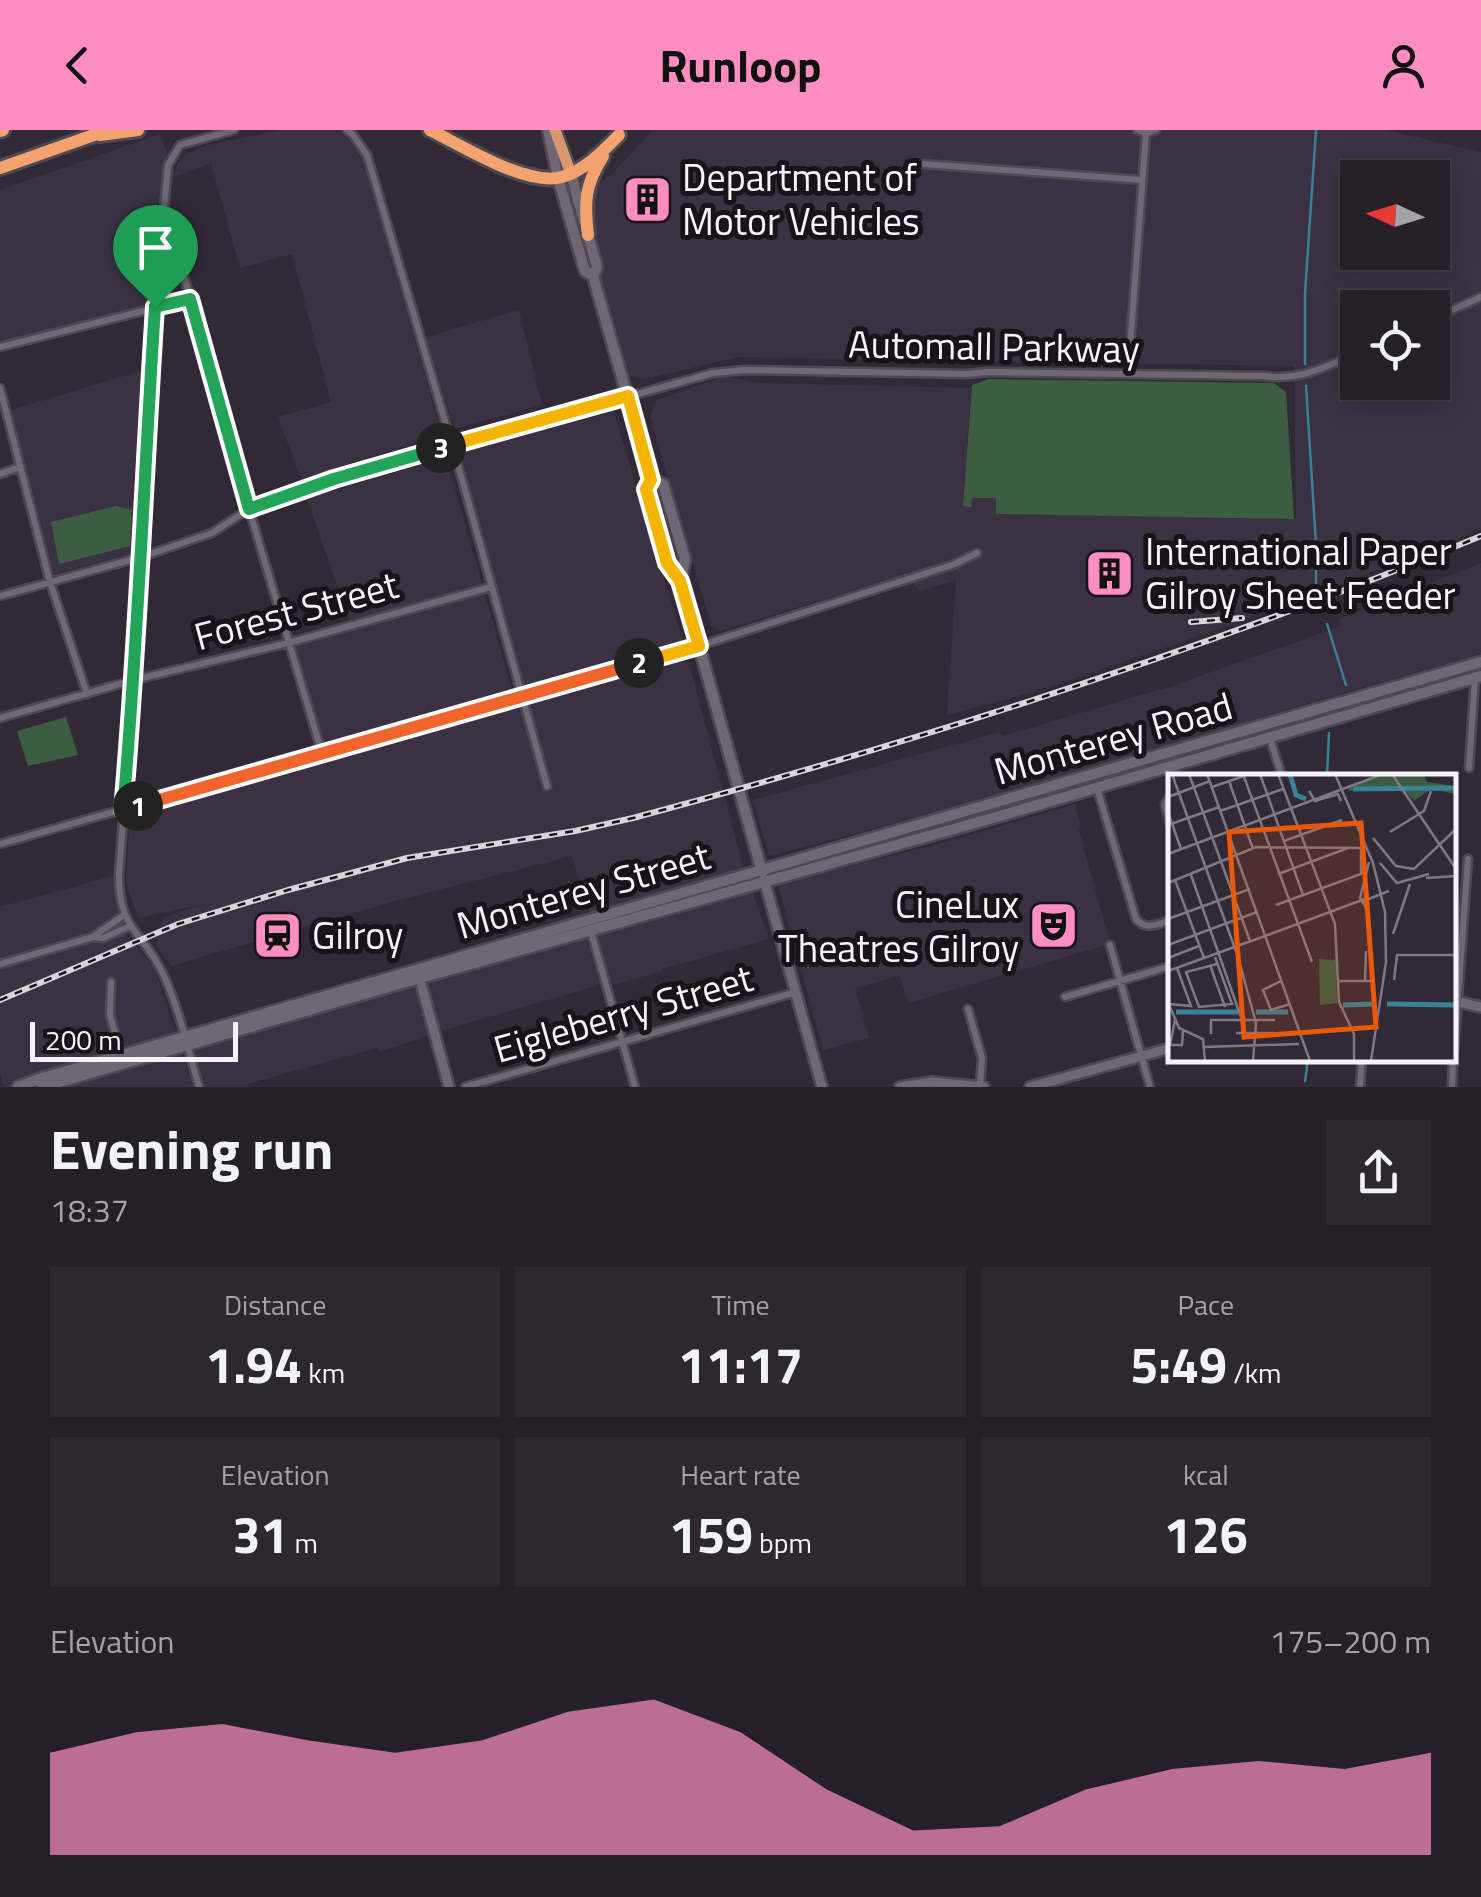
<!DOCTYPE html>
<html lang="en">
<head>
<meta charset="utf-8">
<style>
  body { margin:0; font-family:"Titillium Web",sans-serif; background:#2d2730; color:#f1f3f6; height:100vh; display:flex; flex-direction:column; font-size:38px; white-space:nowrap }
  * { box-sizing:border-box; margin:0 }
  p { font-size:32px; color:#a3a2a8 }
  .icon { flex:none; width:55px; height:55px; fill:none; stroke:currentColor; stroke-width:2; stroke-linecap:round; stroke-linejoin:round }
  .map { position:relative; height:957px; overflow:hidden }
  .panel { display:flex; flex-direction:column; background:#251f28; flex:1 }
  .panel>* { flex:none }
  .needle { width:65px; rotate:274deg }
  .controls { position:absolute; left:1340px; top:30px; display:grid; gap:20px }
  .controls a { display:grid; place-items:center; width:110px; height:110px; border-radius:0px; background:#251f28; box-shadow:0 5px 25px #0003,0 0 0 2px #423d45; font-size:50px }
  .scale { position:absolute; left:30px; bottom:25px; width:208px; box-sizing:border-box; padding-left:10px; border:5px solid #f7f2fa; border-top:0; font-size:28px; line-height:35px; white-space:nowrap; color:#f7f2fa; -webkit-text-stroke:8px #171319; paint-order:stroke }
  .pin { position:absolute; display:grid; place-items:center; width:85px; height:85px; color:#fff; margin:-102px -42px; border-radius:50% 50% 50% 0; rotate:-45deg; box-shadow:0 0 10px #0007 }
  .pin .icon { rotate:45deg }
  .km { position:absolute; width:50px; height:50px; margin:-25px; border-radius:50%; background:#222; color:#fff; font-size:28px; line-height:50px; text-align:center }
  .round { display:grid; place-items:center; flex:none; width:105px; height:105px; border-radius:0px; background:#2d2730 }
  .head { display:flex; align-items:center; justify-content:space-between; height:170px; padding:0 50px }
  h1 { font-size:55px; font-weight:700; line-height:75px }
  .metrics { display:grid; grid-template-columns:repeat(3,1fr); gap:15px; height:170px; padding:10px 50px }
  .metrics div { display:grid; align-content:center; border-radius:0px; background:#2d2730; text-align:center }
  .metrics b { font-size:50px; font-weight:700 }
  .metrics small { font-size:28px; font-weight:400 }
  .metrics p { font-size:28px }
  .chart { height:280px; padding:20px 50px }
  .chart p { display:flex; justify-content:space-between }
  .chart svg { width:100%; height:180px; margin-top:10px; fill:#fd8ebf; opacity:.7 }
  header { display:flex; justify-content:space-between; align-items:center; height:130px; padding:0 50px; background:#fd8ebf; color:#111; font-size:45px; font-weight:700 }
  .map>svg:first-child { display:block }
</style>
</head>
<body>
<header><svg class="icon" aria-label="back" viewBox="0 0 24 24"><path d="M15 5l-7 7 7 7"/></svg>Runloop<svg class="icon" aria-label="person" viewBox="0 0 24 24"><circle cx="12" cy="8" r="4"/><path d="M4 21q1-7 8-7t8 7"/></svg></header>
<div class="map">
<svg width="1481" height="957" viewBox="0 0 1481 957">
  <rect width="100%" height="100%" fill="#312935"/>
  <!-- built -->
  <path fill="#3c3142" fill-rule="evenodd" d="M281 0H336L359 17 442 305 301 349 278 287 331 272 292 124 240 138 211 33 176 46 165 68 155 173 0 212V60L160 4 175 43 177 34 186 24 208 15Z
    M653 0H1385L1481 22V399L1327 460 1176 514 1037 561 947 585 956 450 920 461 905 445 720 501 711 495 650 287 655 271 726 246 757 253 971 258 963 375 972 368H996L997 384 1294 389 1296 388 1294 236 737 227 646 249 630 246 599 141 589 77 597 54 612 44ZM1358 48H1432V122H1358ZM1358 178H1432V252H1358Z
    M519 180 542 275 454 299 426 207Z
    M147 239 135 423 54 444 11 280Z
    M614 282 683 511 589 544 525 560 460 321Z
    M446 327 512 560 323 618 291 514 351 495 307 369Z
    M1481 433V524L1312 572 1067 648 769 726 753 670 1000 602 1002 606 1172 556 1341 496 1339 489Z
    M679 532 689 533 742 733 769 809 662 839V841L611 856 572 726 395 771 171 836 156 814 163 788 200 775 138 788 126 753 130 681 445 598Z
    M1075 674 1081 696 1079 700 1110 814 908 873 900 846 855 858 869 908 823 920 778 754 943 713Z
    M113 746 119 796 155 839 193 957H4L0 943V777Z
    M586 807 600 855 444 900 379 922 377 918 248 954V957H203L192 916Z"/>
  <!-- green -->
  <path fill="#3d5d43" d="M989 249 1274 253 1286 262 1294 389 996 384V368H972L971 377 963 376 972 255Z
    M116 376 132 380 130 416 59 434 51 392Z
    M66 587 78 625 28 636 17 601Z
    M1278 596H1283L1258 607 1026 673V669Z"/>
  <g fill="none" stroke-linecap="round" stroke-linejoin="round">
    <!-- stream -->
    <path stroke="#378297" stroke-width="2.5" d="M1305 234V163L1316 0
      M1306 256 1316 415V462
      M1327 494 1346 555
      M1327 647 1329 603
      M1305 951 1308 929"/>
    <defs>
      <path id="minor" d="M347 0 353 5 367 25 464 356 547 656
        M1137 0 1146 3 1156 0
        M924 34 1142 50
        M166 87 209 230 249 379 322 623
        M1432 189 1481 167
        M0 217 191 169
        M1128 244 1146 3
        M0 258 50 452 87 564
        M0 344 20 337
        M0 466 141 427 212 403 249 379 334 349 713 243 745 240 967 244 987 242 1264 246C1299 251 1326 237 1358 223
        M0 588 134 550 288 513 491 457
        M1270 608 1282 647
        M1469 638 1475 548
        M1097 658 1136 789C1146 801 1158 794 1171 790
        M1171 664 1165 675 1171 697
        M0 714 699 516 955 434 977 423
        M590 798 635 957
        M93 807 124 785
        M1110 815 1150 957
        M0 834 93 807 103 808 130 796
        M111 852 110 885 121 924
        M1065 867 1171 836
        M968 879 982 928 980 956
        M1454 922 1468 729
        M199 957C188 920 180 881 164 846 144 801 118 802 119 743L134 550 141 427 142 372 155 177 168 35 180 15 234 0
        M465 957 796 862
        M1360 957 1362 929
        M1452 957 1453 929"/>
      <path id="tertiary" d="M765 753 822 957
        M418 842 449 957
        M1454 871 1481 877
        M900 957 932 952 984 957
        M1030 957 1171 918"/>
      <path id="secondary" d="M548 0 558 48 585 141 593 146 651 349 645 359 667 433 681 451 762 742
        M571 44 597 137 593 146
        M651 349 663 354 685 429 681 451
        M18 957 39 949 1481 532
        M42 957 406 852 986 690 1481 546"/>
      <path id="trunk" d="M555 0 571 44"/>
      <path id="motorway" d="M430 0C463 16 527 57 562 47 584 41 603 21 619 5
        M0 1 3 0
        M100 5 138 0
        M0 38 108 0
        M588 105C584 71 585 55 603 26"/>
    </defs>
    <!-- minor casing -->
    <use href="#minor" stroke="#4e4851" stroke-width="11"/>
    <!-- tertiary casing -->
    <use href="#tertiary" stroke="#4e4851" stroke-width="14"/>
    <!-- secondary casing -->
    <use href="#secondary" stroke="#4e4851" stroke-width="15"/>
    <!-- trunk casing -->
    <use href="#trunk" stroke="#4e4851" stroke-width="16"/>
    <!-- motorway casing -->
    <use href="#motorway" stroke="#4e4851" stroke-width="18"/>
    <!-- minor -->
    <use href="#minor" stroke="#706775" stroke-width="6"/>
    <!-- tertiary -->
    <use href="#tertiary" stroke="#706775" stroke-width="9"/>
    <!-- secondary -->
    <use href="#secondary" stroke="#706775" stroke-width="10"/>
    <!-- trunk -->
    <use href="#trunk" stroke="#d99771" stroke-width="11"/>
    <!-- motorway -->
    <use href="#motorway" stroke="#f3a370" stroke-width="12"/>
    <defs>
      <path id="rail" d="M1191 492 1242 488
        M0 870 178 794 288 760 407 728 575 701 633 688C920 611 1206 520 1481 406"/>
    </defs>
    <!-- rail casing -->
    <use href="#rail" stroke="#d9d3dc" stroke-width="6"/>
    <!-- rail -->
    <use href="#rail" stroke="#171319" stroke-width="2.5" stroke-dasharray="8" stroke-linecap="butt"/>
  </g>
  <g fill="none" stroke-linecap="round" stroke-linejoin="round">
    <defs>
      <path id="split-1" d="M138 676 123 680C138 513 144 345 155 177"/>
      <path id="split-2" d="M138 676 639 533"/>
      <path id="split-3" d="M441 318 628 266 651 350 646 359 667 433 680 451 699 516 639 533"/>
      <path id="split-4" d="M155 177 190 169 249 379 334 349 441 318"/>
    </defs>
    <!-- split-1 casing -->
    <use href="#split-1" stroke="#fff" stroke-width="20"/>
    <!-- split-2 casing -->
    <use href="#split-2" stroke="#fff" stroke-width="20"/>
    <!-- split-3 casing -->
    <use href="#split-3" stroke="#fff" stroke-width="20"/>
    <!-- split-4 casing -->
    <use href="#split-4" stroke="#fff" stroke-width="20"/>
    <!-- split-1 -->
    <use href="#split-1" stroke="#22a559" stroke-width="12"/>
    <!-- split-2 -->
    <use href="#split-2" stroke="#f0652b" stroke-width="12"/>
    <!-- split-3 -->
    <use href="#split-3" stroke="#f5b400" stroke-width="12"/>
    <!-- split-4 -->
    <use href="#split-4" stroke="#22a559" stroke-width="12"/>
  </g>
  <!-- icons -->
  <defs>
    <symbol id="building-square" viewBox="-11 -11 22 22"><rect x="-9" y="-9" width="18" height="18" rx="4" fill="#fd8ebf" stroke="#171319"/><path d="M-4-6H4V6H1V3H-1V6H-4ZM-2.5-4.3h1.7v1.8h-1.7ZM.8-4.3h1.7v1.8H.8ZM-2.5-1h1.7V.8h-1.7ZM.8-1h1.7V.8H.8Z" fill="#111"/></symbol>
    <symbol id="theatre-square" viewBox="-11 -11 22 22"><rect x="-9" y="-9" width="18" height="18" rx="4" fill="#fd8ebf" stroke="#171319"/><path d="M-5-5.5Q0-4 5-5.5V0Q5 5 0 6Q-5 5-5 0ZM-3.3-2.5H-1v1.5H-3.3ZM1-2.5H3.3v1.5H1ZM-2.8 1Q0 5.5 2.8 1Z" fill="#111"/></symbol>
    <symbol id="station-square" viewBox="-11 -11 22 22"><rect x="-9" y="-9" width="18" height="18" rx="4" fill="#fd8ebf" stroke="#171319"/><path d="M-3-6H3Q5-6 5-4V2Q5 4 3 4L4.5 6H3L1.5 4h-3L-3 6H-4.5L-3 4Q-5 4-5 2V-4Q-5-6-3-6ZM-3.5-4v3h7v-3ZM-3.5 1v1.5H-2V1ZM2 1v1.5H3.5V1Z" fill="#111"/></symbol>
  </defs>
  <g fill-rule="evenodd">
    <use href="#building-square" x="620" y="42" width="55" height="55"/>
    <use href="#building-square" x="1082" y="416" width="55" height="55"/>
    <use href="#theatre-square" x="1026" y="768" width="55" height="55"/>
    <use href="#station-square" x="250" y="778" width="55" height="55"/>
  </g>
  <g text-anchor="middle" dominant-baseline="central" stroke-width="10" stroke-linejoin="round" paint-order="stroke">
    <!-- poi labels -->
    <g font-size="38" fill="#f7f2fa" stroke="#171319" text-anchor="start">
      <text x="682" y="47">Department of<tspan x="682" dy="44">Motor Vehicles</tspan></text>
      <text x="1145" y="421">International Paper<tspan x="1145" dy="44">Gilroy Sheet Feeder</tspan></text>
      <text x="1019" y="774" text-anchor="end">CineLux<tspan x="1019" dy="44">Theatres Gilroy</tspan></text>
      <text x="312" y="805">Gilroy</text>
    </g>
    <!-- street labels -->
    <g font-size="38" fill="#f7f2fa" stroke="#171319">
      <text transform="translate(994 216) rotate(1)">Automall Parkway</text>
      <text transform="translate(296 480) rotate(-15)">Forest Street</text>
      <text transform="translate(1113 608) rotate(-16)">Monterey Road</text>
      <text transform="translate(583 760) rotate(-16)">Monterey Street</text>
      <text transform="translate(623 883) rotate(-16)">Eigleberry Street</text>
    </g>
  </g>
  <!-- overview -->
  <g transform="translate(1168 644)">
    <rect width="288" height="288" fill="#312935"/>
    <path d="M219 0H255L259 8 287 12V20L263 15 246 27 237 17H181L179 12ZM151 185 168 186 169 229 152 231Z" fill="#3d5d43"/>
    <path fill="none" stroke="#378297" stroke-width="5" d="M122 0 128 21 138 25M185 15 288 14M219 230 288 231M175 231 207 230M8 238H70M88 238H120"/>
    <path fill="none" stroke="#807984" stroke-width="2.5" d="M4 0 70 183 88 249 85 287M21 0 82 167M39 0 142 287M75 0 144 188M92 0 135 121M110 0 167 150 171 228 186 260V287M167 0 205 89 217 138 218 188 203 287M224 0 288 95M61 7 85 75M44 13 76 2M141 17 147 27 170 20 173 27M0 23 42 7M52 37 115 15M0 38 13 75M0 51 51 33M222 58 256 37 263 17M205 64 228 92 246 95 288 55M116 67 174 46M0 80 215 0M212 89 229 109 261 100M110 100 180 74M23 101 74 246M258 104 288 102M7 106 36 184M0 109 88 73 193 74V100L108 131M193 128 221 117M199 135 192 124 201 88M0 145 82 115M225 160 242 110M97 162 197 125M0 171 89 138M47 183 64 230 31 233 18 198 49 190M0 184 31 172M42 191 57 233M0 197 97 162M226 206 229 181H288M113 207 95 216 103 236 122 230M170 207H204M197 207 198 177M0 228 11 254 35 265 37 287M1 230 23 232 9 194M7 246 2 271H14L15 257M68 259H107M43 260V246H107M37 273 131 270"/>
    <path fill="#e8590c" fill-opacity="0.15" stroke="#e8590c" stroke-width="5" d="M193 49 208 253 76 263 61 58Z"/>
    <rect width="288" height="288" fill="none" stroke="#f7f2fa" stroke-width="5"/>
  </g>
</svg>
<div class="controls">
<a><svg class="needle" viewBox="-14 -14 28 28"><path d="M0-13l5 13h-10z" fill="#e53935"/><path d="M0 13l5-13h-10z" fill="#a3a2a8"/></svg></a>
<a><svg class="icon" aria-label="locate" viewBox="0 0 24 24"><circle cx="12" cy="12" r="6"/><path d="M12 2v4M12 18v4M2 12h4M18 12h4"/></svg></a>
</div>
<div class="scale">200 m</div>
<div class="pin" style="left:155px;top:177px;background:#1e9e55"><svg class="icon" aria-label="arrive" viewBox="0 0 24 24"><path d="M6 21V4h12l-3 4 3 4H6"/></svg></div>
<b class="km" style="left:138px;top:676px">1</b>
<b class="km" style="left:639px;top:533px">2</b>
<b class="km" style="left:441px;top:318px">3</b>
</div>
<section class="panel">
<div class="head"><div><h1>Evening run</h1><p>18:37</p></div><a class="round"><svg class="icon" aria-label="share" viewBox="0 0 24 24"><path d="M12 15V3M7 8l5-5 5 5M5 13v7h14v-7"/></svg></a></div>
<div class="metrics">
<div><p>Distance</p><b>1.94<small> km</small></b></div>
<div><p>Time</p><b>11:17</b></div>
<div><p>Pace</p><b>5:49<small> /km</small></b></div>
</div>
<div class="metrics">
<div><p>Elevation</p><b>31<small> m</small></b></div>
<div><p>Heart rate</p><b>159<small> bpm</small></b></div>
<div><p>kcal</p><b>126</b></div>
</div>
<div class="chart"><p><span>Elevation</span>175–200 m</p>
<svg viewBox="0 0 160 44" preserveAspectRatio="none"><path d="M0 44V19L10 14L20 12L30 16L40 19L50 16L60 9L70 6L80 14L90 28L100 38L110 37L120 28L130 23L140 21L150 23L160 19V44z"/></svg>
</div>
</section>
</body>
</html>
